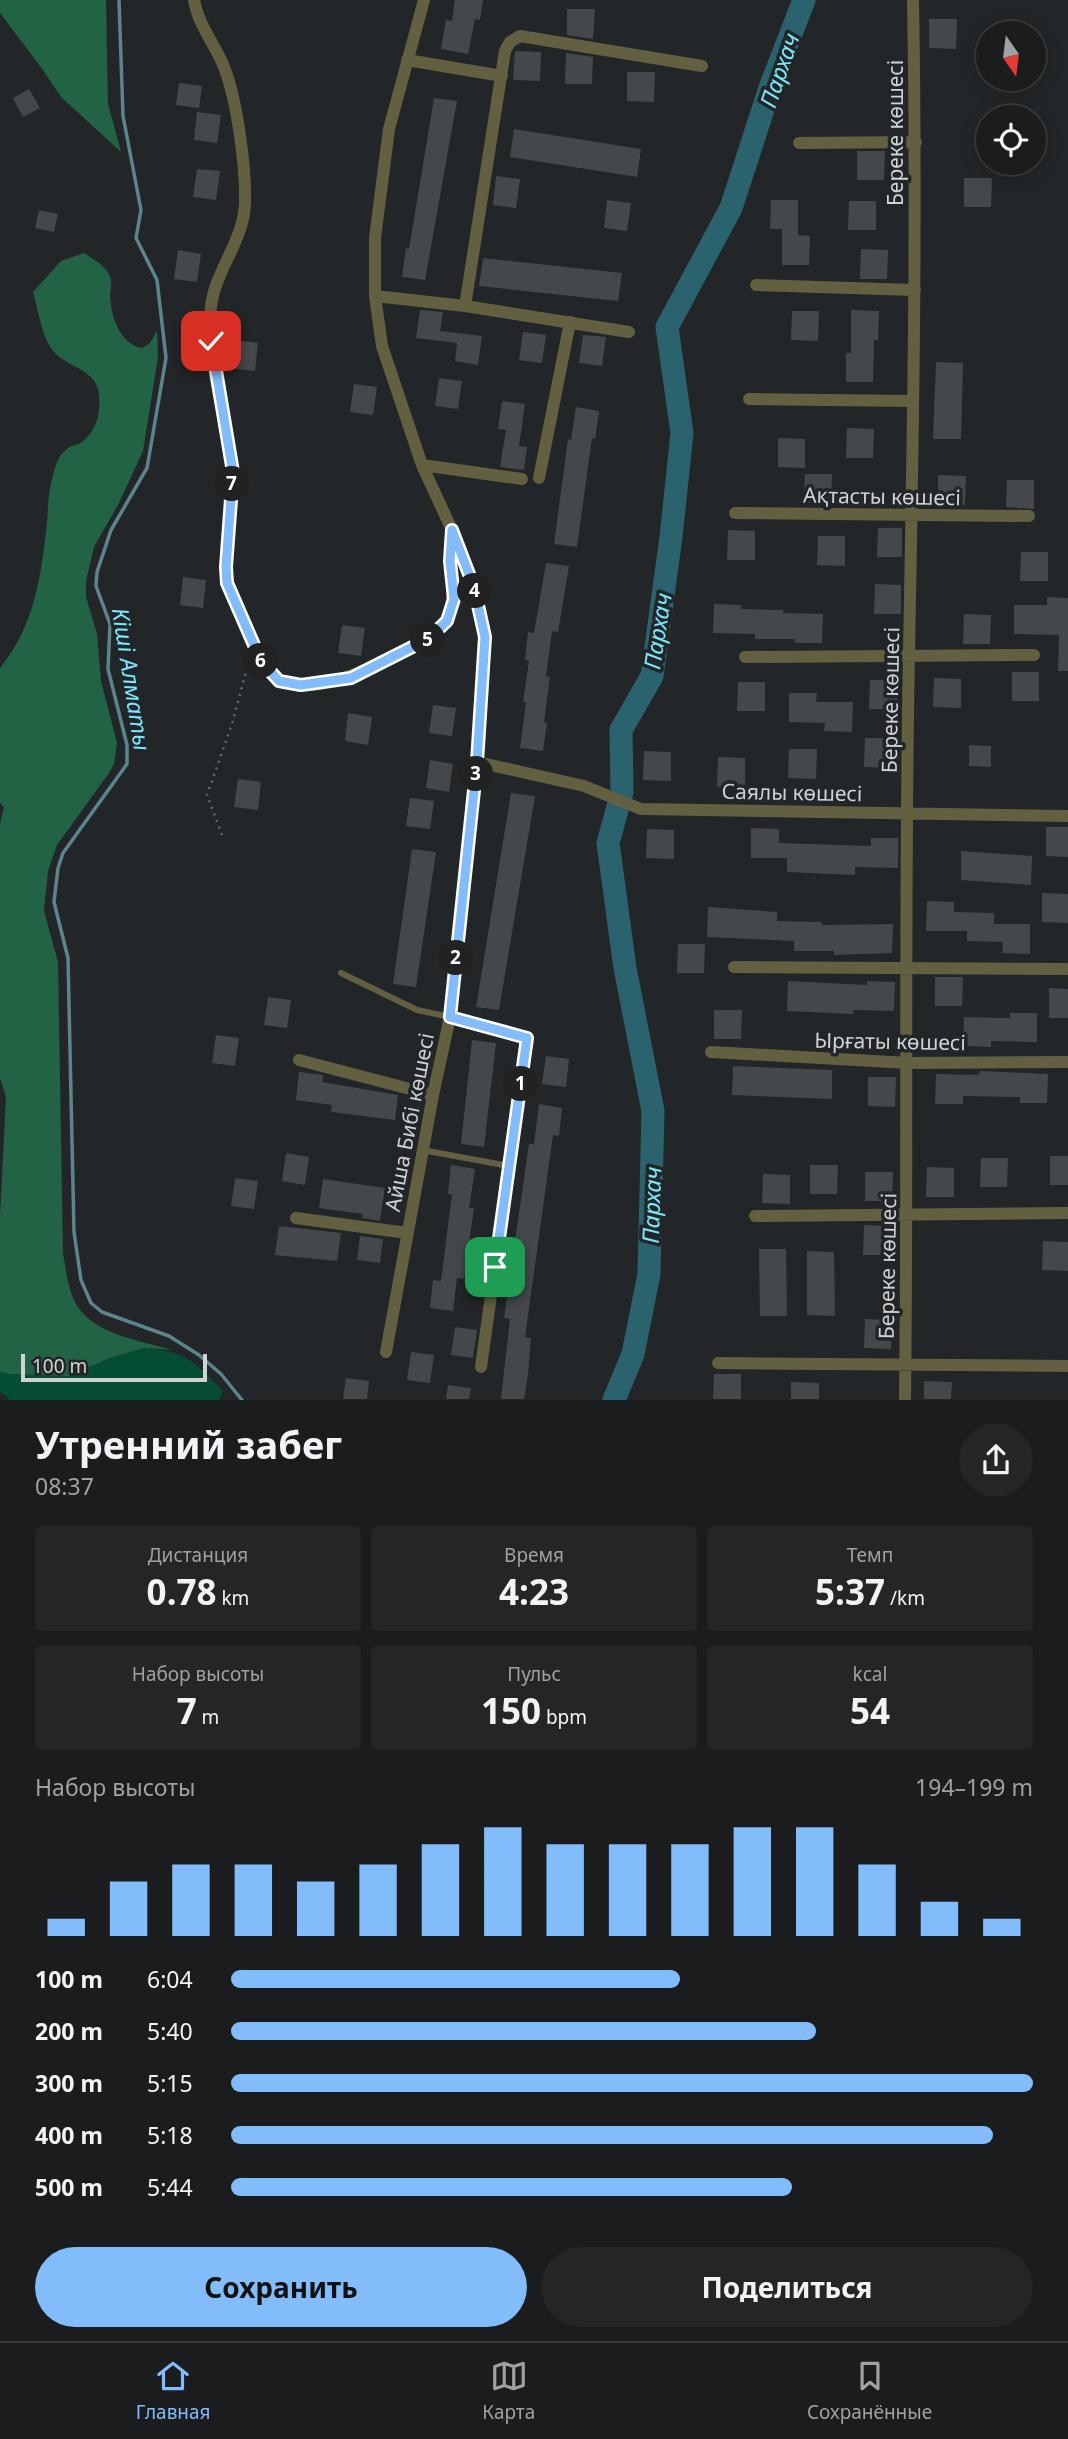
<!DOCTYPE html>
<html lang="ru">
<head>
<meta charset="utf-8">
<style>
  body { margin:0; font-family:"Noto Sans",sans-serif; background:#232527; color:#f1f3f6; height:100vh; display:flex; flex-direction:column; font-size:26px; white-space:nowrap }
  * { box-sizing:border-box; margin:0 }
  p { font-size:23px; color:#9fa1a4 }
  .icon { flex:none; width:38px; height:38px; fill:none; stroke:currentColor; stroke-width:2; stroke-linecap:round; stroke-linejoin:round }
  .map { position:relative; height:1400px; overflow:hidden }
  .sheet { display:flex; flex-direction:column; background:#1a1c1e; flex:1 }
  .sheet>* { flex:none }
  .needle { width:46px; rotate:166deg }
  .controls { position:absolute; left:976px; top:21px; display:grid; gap:14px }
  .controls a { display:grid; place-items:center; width:70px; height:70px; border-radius:50%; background:#1a1c1e; box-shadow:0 4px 18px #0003,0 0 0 2px #383a3c; font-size:35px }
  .scale { position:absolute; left:21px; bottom:18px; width:186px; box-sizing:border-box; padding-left:7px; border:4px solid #d0d2d4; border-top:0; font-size:19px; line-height:24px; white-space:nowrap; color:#d0d2d4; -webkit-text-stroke:5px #232628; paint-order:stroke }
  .pin { position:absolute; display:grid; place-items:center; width:60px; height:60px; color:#fff; margin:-30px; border-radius:14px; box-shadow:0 4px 10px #0006 }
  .km { position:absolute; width:35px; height:35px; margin:-18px; border-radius:50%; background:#222; color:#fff; font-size:19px; line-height:35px; text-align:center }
  .round { display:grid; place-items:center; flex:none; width:74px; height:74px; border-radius:37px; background:#232527 }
  .summary { display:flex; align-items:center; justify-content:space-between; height:119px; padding:0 35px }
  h1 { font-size:38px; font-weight:700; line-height:52px }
  .metrics { display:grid; grid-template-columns:repeat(3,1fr); gap:10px; height:119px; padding:7px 35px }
  .metrics div { display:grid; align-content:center; border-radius:7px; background:#232527; text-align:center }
  .metrics b { font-size:35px; font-weight:700 }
  .metrics small { font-size:19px; font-weight:400 }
  .metrics p { font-size:19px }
  .chart { height:196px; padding:14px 35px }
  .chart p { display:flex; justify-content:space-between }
  .chart svg { width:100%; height:126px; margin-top:7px; stroke:#82bcfa; stroke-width:6 }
  .cta { display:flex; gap:14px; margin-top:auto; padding:14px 35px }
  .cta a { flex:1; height:80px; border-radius:42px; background:#82bcfa; color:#111; font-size:28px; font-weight:700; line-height:80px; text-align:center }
  .cta a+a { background:#232527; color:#f1f3f6 }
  ul { padding:0 35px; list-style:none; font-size:23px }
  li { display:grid; grid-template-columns:112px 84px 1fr; align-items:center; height:52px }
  li i { height:18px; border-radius:9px; background:#82bcfa }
  .tabs { display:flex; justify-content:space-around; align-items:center; height:98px; border-top:2px solid #383a3c; background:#1a1c1e; font-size:19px; color:#9fa1a4 }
  .tabs a { display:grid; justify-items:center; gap:4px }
  .tabs .selected { color:#82bcfa }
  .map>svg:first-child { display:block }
</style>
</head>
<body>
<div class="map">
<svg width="1068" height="1400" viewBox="0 0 1068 1400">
  <rect width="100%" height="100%" fill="#232628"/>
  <!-- green -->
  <path fill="#054d32" d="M144 1348C187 1351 194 1362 223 1391L219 1400H10L0 1391V1372L69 1376 110 1358Z"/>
  <!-- forest -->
  <path fill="#226346" d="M0 0H106L108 104 121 152 61 97 43 70 0 13Z
    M84 253C94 260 108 266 111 280 112 285 110 291 110 296 111 317 120 344 142 348L150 343 157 331 158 357 143 451 118 505 94 547 86 581V597L97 634 101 681 117 743 114 764 109 773 57 845 48 871 44 911 58 962 63 1253C66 1270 68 1292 78 1307 96 1335 143 1341 172 1350L144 1348 110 1358 69 1376 9 1374 0 1372V1216L6 1097 0 1078V824L4 807 0 803V668C35 625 41 576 47 523 48 508 48 491 53 476 55 466 59 454 68 448 72 445 78 445 82 442 97 430 101 413 99 394 96 367 64 368 51 348 41 333 38 309 33 292L61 261Z"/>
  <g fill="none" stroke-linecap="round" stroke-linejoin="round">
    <!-- stream -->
    <path stroke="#5c848c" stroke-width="3.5" d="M119 0 123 116 141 210 136 238 157 280 166 358 147 468 111 530 97 572 96 586 110 624 108 669 127 745V764L63 853 58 868 54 902 68 958 74 1232 81 1280 91 1303 102 1312 169 1336 199 1355 221 1374 242 1400"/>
    <!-- river -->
    <path stroke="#2a636d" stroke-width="23" d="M614 1400 633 1354 649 1274 653 1111 625 968 608 843 622 792 621 730 652 676 671 537 682 433 667 327 731 208 770 88 804 0"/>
  </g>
  <!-- building -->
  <path fill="#45484b" d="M455 0H483L480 20 475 19 468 54 441 49 446 20 452 21Z
    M567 9H595L593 39 567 35Z
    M929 19H957L956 49 929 48Z
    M515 51 541 52 540 81 513 80Z
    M566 53 593 57 592 84H565Z
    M627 72H655L654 102 627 101Z
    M179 83 202 86 199 108 176 105Z
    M29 89 40 108 23 117 13 98Z
    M434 98 457 101 425 280 402 277 406 248 409 249Z
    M197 112 221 115 217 143 194 140Z
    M514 129 641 149 637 177 510 157Z
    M857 151H885L884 180H857Z
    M197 169 220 171 216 200 193 197Z
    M496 176 520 179 516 208 493 205Z
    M964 178H992L991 207H964Z
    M607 200 631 203 627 231 604 228Z
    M771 200H798V235L810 236 809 265H782V229H770Z
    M849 201H876V230H848Z
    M39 210 58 214 54 232 35 228Z
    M861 249 888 250 887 279H860Z
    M178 250 201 254 197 282 174 279Z
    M483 258 622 273 618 301 479 286Z
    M420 310 443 312 440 331 482 336 478 365 455 361 457 343 416 338Z
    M851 310 879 311 878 340H874L873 382H846V353H851Z
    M792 311H819L818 341 791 340Z
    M523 332 546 335 542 363 519 360Z
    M583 335 606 337 602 366 579 363Z
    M235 340 258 343 255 371 231 368Z
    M936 362 963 363 961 439H933Z
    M439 378 462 381 458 409 435 406Z
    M354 384 377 387 373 415 350 412Z
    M502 401 525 404 519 446 527 447 524 470 500 467 506 430 498 429Z
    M576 407 599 411 595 439 592 438 577 547 554 544 568 439 571 440Z
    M847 428 874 429 873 458H846Z
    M778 438 805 439V468L778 467Z
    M805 474H832L831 503H804Z
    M938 475 966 476 965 505H938Z
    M1007 480H1034V509L1006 507Z
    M878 528H902V557H877Z
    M728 530 755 531V560H727Z
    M818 536H845V566L817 565Z
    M1021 552H1048V581H1020Z
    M546 563 569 566 558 632 552 631 546 676 550 677 544 722 547 723 543 751 520 748 526 702H523L529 661 525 660 528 632 534 633Z
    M183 577 206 580 203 608 180 605Z
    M875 584 901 585V614H874Z
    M1047 597 1068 598V671H1058L1059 635 1014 634V605H1047Z
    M714 604 741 605V609L783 610V613L823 614 822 643H795V639H755V634L713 633Z
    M964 614 991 615 990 644H963Z
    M342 625 365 628 361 656 338 653Z
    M1012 672H1039V701H1012Z
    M934 678 961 679V708L933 707Z
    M870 680H897V709H869Z
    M738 682H765V711H737Z
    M789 693H817L816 702H853L852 732 824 731 825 723 789 722Z
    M433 705 456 708 452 736 429 733Z
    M348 713 372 717 368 745 345 741Z
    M865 738H892V768L864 767Z
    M969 745 991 746V767L969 766Z
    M789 749H817L816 779 788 778Z
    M644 751 671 752V781L643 780Z
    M718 757 745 758V787H717Z
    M430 760 453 764 449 792 426 788Z
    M238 779 261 782 258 810 234 807Z
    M511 793 535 796 499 1010 476 1007Z
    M410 798 434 801 430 829 406 826Z
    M1046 827H1068V857L1046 856Z
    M751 828 779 829V843L871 846V838H898V868L855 867V875L787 872V858H751Z
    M647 829 674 830V859L646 858Z
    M412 849 436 852 416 987 393 984Z
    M961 851 1032 856 1031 885 961 880Z
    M1042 893 1068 894V923L1042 922Z
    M927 901 954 902V912L994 913V924H1030V954L1002 953 1003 942 967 941V931H926Z
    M708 907 777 912V921L822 922V925L893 924 892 953 834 955V951H794V941L707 937Z
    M678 944H705L704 973H677Z
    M935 977H963L962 1006H935Z
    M788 981 867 985V981L895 982 894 1011 853 1010V1014L787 1011Z
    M1049 988 1068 989V1018H1049Z
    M268 997 291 1000 287 1028 264 1025Z
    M714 1010H742L741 1039H714Z
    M1010 1013H1037V1042L991 1041V1047L963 1046 964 1017 1010 1018Z
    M216 1035 239 1038 235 1066 212 1063Z
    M472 1040 496 1043 484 1147 461 1144Z
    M546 1056 569 1059 566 1087 542 1084Z
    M733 1066 832 1070V1099L732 1095Z
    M980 1071 1048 1074 1047 1103H1020V1097L963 1096V1104H935L936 1074 979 1075Z
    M299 1072 323 1075 322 1082 398 1095 395 1120 331 1112 332 1105 296 1100Z
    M868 1077H896L895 1107 868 1106Z
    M539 1104 562 1108 559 1136 553 1135 525 1337 531 1338 528 1375 524 1399H501L510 1319 504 1318 529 1144H534Z
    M286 1153 309 1157 305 1185 282 1181Z
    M1050 1156H1068V1185H1050Z
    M981 1158H1008L1007 1187H980Z
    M451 1165 475 1169 469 1208H474L464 1279 457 1278 453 1311 430 1308 433 1280 441 1281 452 1194H448Z
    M810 1165H838L837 1194H810Z
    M927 1167 954 1168V1197H926Z
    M865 1172H893L892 1201H865Z
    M763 1174 790 1175V1204L762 1203Z
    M235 1178 258 1181 254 1209 231 1206Z
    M323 1179 385 1188 380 1221 362 1218 363 1214 319 1208Z
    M864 1225 891 1226V1255H863Z
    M279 1226 341 1233 337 1261 275 1255Z
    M360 1236 383 1239 380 1263 357 1260Z
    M1043 1241 1068 1242V1271L1042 1270Z
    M759 1249H786L787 1316H760Z
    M807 1251 834 1252 835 1316 807 1315Z
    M865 1319 892 1320 891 1349 864 1348Z
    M455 1327 477 1330 473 1358 451 1355Z
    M411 1352 434 1355 430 1383 407 1380Z
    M714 1374H741V1399H713Z
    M346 1378 369 1381 367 1399H343Z
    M924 1381 952 1382 951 1399H924Z
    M791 1382 819 1383V1399H791Z
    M448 1385 471 1388 469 1399H446Z"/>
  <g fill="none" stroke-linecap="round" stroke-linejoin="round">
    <!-- path -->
    <path stroke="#66686a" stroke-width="2.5" stroke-dasharray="2 5" stroke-linecap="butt" d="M222 835 207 795 232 724 248 664"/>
    <!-- service -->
    <path stroke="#636041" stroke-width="6" d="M341 973 417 1010 450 1017
      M422 1150 509 1166"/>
    <!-- minor -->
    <path stroke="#636041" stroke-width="12" d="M194 0C198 25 215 44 224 67 237 100 246 167 245 203 244 241 215 270 211 307 205 356 227 420 233 469 236 502 224 537 226 569 227 590 239 610 247 629 254 646 263 673 281 681 316 697 375 666 406 651 470 619 448 596 451 537
      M407 60 502 76
      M799 143 916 142
      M756 285 915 290
      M375 296 465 306 629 332
      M465 306 505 51 510 42 520 36 702 66
      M749 399 912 401
      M422 465 522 479
      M539 478 570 322
      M735 513 1029 516
      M745 657 1034 655
      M477 762 584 786 641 809 1068 816
      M734 967 1068 969
      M450 1017 527 1038 481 1367
      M711 1052 908 1063 1068 1062
      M299 1060 433 1095
      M755 1216 1068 1213
      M296 1218 407 1233
      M386 1352 433 1095 450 1017 477 762 485 637 474 587 452 530 422 465 382 346 375 296V238L389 129 424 0
      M718 1363 1068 1366
      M905 1400C908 1151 904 902 909 654 913 436 917 218 913 0"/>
  </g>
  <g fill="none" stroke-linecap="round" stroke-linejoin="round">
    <defs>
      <path id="route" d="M211 341 233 472 226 567 227 583 261 661 279 681 301 685 351 678 428 639 447 621 454 599 450 561 452 530 474 587 485 637 477 762 450 1017 527 1038 495 1267"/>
    </defs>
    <!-- route casing -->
    <use href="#route" stroke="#fff" stroke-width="14"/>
    <!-- route -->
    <use href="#route" stroke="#82bcfa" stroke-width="9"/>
  </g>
  <g text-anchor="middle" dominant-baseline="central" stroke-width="7" stroke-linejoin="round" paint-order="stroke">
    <!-- street labels -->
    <g font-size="21" fill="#d0d2d4" stroke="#232628">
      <text transform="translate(895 133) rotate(-90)">Береке көшесі</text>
      <text transform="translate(882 496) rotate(1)">Ақтасты көшесі</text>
      <text transform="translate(890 700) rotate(-89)">Береке көшесі</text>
      <text transform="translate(792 792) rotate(1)">Саялы көшесі</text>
      <text transform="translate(890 1041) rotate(1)">Ырғаты көшесі</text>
      <text transform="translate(409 1122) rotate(-79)">Айша Бибі көшесі</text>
      <text transform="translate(887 1266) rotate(-89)">Береке көшесі</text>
    </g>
    <!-- water labels -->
    <g font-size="23" font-style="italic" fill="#7ae9fe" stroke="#232628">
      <text transform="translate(779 70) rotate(-71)">Пархач</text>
      <text transform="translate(657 631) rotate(-81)">Пархач</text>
      <text transform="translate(132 679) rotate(81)">Кіші Алматы</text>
      <text transform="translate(651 1205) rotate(-88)">Пархач</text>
    </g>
  </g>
</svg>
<div class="controls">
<a><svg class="needle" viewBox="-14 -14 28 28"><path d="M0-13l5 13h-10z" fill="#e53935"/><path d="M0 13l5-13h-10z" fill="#9fa1a4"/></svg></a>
<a><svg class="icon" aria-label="locate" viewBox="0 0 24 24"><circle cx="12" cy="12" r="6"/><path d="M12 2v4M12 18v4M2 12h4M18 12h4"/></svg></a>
</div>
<div class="scale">100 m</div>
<div class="pin" style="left:495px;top:1267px;background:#1e9e55"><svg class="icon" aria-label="arrive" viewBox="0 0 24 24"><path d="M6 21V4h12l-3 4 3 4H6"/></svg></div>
<div class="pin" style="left:211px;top:341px;background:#d93025"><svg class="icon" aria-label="check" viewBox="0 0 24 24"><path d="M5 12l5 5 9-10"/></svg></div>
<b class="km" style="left:521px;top:1084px">1</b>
<b class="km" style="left:456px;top:958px">2</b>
<b class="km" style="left:476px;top:774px">3</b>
<b class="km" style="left:475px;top:591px">4</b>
<b class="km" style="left:428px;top:640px">5</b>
<b class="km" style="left:261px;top:661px">6</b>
<b class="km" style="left:232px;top:484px">7</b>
</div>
<section class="sheet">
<div class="summary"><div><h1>Утренний забег</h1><p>08:37</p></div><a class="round"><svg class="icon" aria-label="share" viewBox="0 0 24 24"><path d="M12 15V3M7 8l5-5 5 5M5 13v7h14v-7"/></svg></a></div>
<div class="metrics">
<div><p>Дистанция</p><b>0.78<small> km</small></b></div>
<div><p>Время</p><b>4:23</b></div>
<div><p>Темп</p><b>5:37<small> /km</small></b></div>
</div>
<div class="metrics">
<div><p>Набор высоты</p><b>7<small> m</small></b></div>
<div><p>Пульс</p><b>150<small> bpm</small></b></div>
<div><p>kcal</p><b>54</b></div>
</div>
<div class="chart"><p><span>Набор высоты</span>194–199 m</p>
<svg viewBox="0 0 160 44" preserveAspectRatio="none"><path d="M5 44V38M15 44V25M25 44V19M35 44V19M45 44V25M55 44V19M65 44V12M75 44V6M85 44V12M95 44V12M105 44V12M115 44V6M125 44V6M135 44V19M145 44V32M155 44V38"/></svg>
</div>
<ul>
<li><b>100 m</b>6:04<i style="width:56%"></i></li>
<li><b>200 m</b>5:40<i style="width:73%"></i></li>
<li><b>300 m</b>5:15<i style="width:100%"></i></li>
<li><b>400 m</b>5:18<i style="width:95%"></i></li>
<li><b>500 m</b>5:44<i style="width:70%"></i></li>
</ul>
<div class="cta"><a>Сохранить</a><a>Поделиться</a></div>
</section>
<nav class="tabs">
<a class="selected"><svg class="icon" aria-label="home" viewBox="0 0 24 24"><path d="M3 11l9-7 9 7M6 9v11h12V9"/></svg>Главная</a>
<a><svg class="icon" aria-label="map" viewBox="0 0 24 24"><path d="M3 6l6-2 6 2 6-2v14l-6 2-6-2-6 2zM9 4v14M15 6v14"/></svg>Карта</a>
<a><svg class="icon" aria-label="saved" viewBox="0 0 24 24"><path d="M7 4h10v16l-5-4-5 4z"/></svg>Сохранённые</a>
</nav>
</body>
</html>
